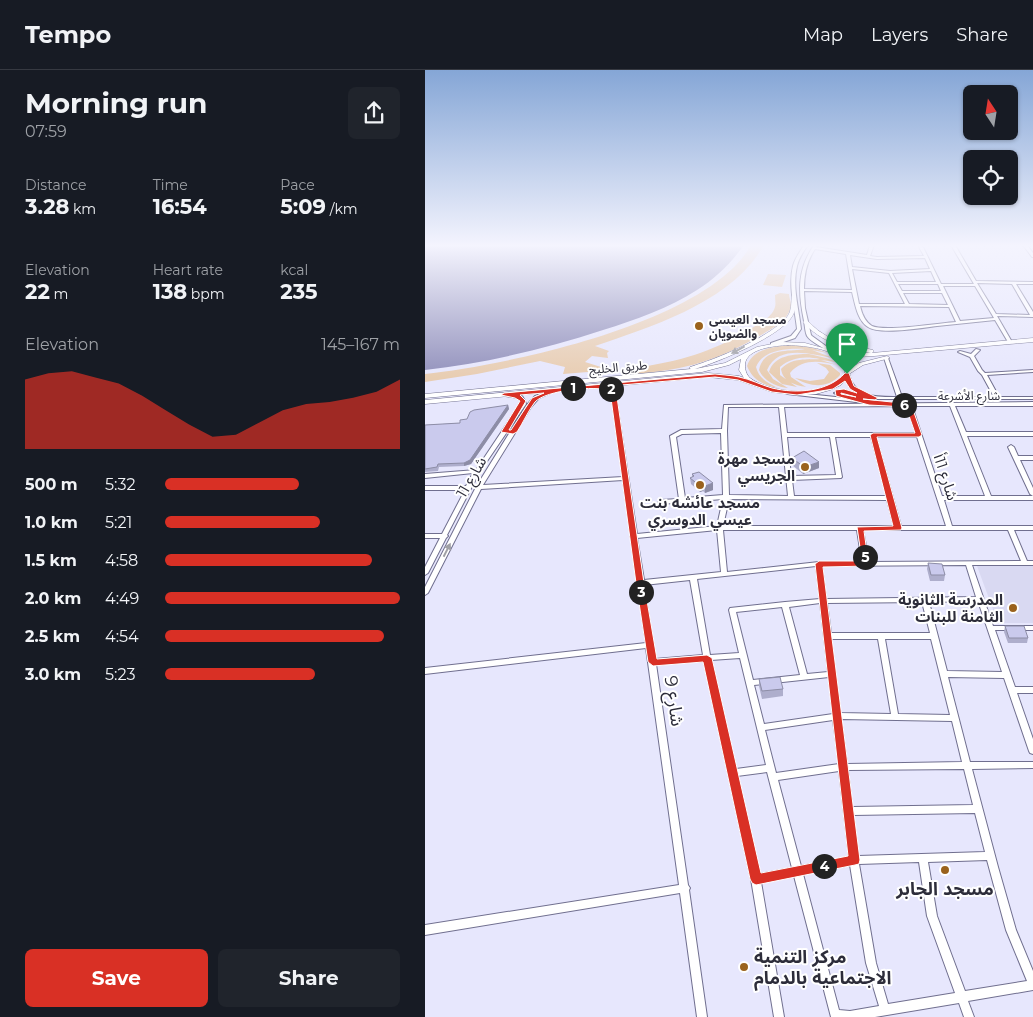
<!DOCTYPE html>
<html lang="en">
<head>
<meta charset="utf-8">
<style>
  body { margin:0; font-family:Montserrat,"Noto Sans Arabic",sans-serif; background:#20242c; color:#f1f3f6; height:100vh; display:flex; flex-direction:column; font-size:19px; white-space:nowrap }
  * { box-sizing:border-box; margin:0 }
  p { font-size:16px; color:#9ea1a6 }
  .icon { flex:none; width:28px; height:28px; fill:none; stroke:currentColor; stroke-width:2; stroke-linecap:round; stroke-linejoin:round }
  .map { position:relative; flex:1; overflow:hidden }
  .drawer { display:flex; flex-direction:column; background:#171b24; width:425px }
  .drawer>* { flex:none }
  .needle { width:32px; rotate:348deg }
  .controls { position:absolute; left:538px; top:15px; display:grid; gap:10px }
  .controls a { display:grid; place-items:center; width:55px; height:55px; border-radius:8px; background:#171b24; box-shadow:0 1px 4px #0004; font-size:25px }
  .pin { position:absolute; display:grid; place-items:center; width:42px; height:42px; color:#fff; margin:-51px -21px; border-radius:50% 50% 50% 0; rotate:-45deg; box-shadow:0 0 5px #0007 }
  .pin .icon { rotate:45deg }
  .km { position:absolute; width:25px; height:25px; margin:-12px; border-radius:50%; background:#222; color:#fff; font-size:14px; line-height:25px; text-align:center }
  .round { display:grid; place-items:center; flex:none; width:52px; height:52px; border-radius:8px; background:#20242c }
  .summary { display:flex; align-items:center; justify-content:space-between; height:85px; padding:0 25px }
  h1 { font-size:28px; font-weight:700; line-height:38px }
  .stats { display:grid; grid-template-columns:repeat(3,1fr); gap:8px; height:85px; padding:5px 25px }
  .stats div { display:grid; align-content:center }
  .stats b { font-size:21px; font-weight:700 }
  .stats small { font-size:14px; font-weight:400 }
  .stats p { font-size:14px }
  .chart { height:140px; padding:10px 25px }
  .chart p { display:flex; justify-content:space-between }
  .chart svg { width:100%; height:90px; margin-top:5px; fill:#d93025; opacity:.7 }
  .button { display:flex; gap:10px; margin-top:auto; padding:10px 25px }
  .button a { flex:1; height:58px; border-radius:8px; background:#d93025; color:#fff; font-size:20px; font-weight:700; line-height:58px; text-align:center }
  .button a+a { background:#20242c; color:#f1f3f6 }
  ul { padding:0 25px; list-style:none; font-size:16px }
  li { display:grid; grid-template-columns:80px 60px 1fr; align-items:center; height:38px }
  li i { height:12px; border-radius:6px; background:#d93025 }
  header { display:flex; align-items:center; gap:30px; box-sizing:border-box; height:70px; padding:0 25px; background:#171b24; border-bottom:1px solid #363941 }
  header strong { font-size:24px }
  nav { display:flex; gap:28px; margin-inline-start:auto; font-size:18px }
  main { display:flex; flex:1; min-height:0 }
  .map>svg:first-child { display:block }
</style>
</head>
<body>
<header>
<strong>Tempo</strong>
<nav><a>Map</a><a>Layers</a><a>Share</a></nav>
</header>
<main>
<section class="drawer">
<div class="summary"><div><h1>Morning run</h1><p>07:59</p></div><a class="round"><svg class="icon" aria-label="share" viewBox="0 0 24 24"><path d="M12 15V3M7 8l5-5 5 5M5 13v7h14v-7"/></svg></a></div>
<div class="stats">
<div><p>Distance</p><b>3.28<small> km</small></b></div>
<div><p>Time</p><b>16:54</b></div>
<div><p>Pace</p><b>5:09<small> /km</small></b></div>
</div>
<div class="stats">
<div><p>Elevation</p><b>22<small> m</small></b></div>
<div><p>Heart rate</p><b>138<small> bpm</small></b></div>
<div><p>kcal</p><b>235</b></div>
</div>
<div class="chart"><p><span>Elevation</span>145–167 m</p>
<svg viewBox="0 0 160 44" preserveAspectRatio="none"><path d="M0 44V10L10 7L20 6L30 9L40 12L50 18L60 25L70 32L80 38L90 37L100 31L110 25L120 22L130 21L140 19L150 16L160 10V44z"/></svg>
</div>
<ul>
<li><b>500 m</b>5:32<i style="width:57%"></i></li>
<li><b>1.0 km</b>5:21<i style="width:66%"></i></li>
<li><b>1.5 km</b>4:58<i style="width:88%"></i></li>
<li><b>2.0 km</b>4:49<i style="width:100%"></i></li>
<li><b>2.5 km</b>4:54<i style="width:93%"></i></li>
<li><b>3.0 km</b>5:23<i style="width:64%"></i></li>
</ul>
<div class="button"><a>Save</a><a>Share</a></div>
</section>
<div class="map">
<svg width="608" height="947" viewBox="0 0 608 947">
  <rect width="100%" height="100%" fill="#e7e7fd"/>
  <!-- built -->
  <path fill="#d9d9f2" d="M552 496H608V553H573Z"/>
  <!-- green -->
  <path fill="#e8cdb2" d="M326 175H339C307 232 228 256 170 276L184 281 182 283 183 288 167 286 160 292 176 297 177 299 175 301 138 304 140 297 115 291 52 304 0 312V304C83 295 283 253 326 175Z
    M343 204 361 205 357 217 338 215Z
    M355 223 364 224C364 228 366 231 366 235 365 249 348 258 338 264 291 291 264 299 210 304L206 302 210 298C256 291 284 283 324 260 333 254 347 248 350 237 351 234 350 229 350 225Z
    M369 275 388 278 403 283 387 280 408 288C386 284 353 274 342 300L348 309 363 318C351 317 339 311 334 300 338 277 365 282 380 279 364 278 338 279 331 297 334 309 343 313 353 318 339 315 328 311 322 296 328 278 351 276 369 275Z
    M384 284 401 288 411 292 396 290 412 295C396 291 377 288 365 303L366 307 381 317C370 315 358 312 356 299 367 287 382 290 395 289 380 286 367 287 355 297V305L372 317 357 314 344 302C349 285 369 284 384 284Z
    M392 293 405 295 415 303V305C403 319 385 317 370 308L385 311 399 309 404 302 401 298Z"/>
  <!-- water -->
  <path fill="#9291bc" d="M0 175H319C306 193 291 208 272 220 244 238 210 250 178 260 120 279 61 293 0 300Z"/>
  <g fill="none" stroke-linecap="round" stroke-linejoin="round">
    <defs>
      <path id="minor" d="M379 175H383C378 182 374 188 372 196 367 217 374 239 376 259L370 268 350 275H346V273L366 266 372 259C370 239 363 216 368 196 370 188 375 182 379 175Z
        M389 175H393L391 177 442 185 445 175H449L445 186 452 187 499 186 493 175H497L516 214H549L526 175H530L551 211 608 212V214H591L608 242V247L572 246 587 272 585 273 583 272 570 250C551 252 532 254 512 256 497 258 455 265 443 257 432 250 430 233 427 222L379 221 380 238 386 265 387 266 405 279 401 280C396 276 386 272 382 266 380 262 380 256 379 251 373 222 372 200 389 175ZM390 179 421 184 427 220 379 219C379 204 382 191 390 179ZM425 185 452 189 500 188 505 199 465 201 427 197ZM427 199 464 203 480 234H434ZM506 201 511 212H472L467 203ZM552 213 587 214 605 245 571 244ZM473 214H513L516 221H477ZM518 216H550L569 248 535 251ZM478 223H517L523 235 484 234ZM435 236 524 237 531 252C515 253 460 262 447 256 440 252 437 244 435 236Z
        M598 175H602L608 183V187H607Z
        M551 279 555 280 549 286 557 300 560 303 608 300V302L562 305 574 327H608V329H477L475 330 473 329H450L441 327V329H439L419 323H416L423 327 422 328 442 331V333H440L363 324 361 323 363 322 420 328 409 323 419 320 437 326C427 321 421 315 420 304L422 303 424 304C429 328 452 327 472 327L459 288 461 287 463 288 477 327H569L557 305 553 301 545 287 533 282 535 281 546 284Z
        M175 314H179L190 320 212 464 292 456 298 429 236 434 233 432 236 430 254 429 245 366 256 360 297 359 299 335 608 332V336H530L541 362H608V366H542L566 426H608V430H519L527 456H608V460H589L602 491H608V495H547L568 556H608V560H570L590 617H608V623H592L608 669V684L605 683 604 681 579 608 523 607 545 692H608V698L547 699 573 797 591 860 608 901V920L543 931 549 947H539L534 933 450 947H406L369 806 336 812 359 947H349L326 809 279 591 231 594 263 815 265 818 264 820 282 947H272L255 823 0 865V855L254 815 221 578 0 604V598L221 573 206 467 205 466 206 465 198 410 56 419 3 523 0 525V517L51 417 101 336 110 326 128 319H132V320L114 328 106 337 58 415 198 407 186 321 175 316ZM482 336 491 363H362L359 337ZM487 336H525L560 426H517ZM303 337H354L363 426 304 425 302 361ZM296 363 298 425 260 428 251 367 257 364ZM362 367H405L411 405 366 406ZM410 367H446L462 426H369L367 410 416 408 417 407ZM451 367H492L521 456H476ZM304 429 462 430 469 456H298ZM292 460 296 502 219 510 212 468ZM298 460H432L437 492H394L302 502ZM438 460H583L596 491 444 492ZM541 495 551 527 401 529 397 496ZM391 496 395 529 360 532 305 538 304 540 314 583 285 585 272 509ZM265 510 278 585 230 589 219 515ZM553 531 577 602 522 601 504 532ZM497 532 505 563H406L402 533ZM395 533 403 602 382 604 364 537ZM357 537 375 605 328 610 311 542ZM406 569H453L466 644 415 643ZM460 569H506L525 645 473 644ZM315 588 341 695 311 699 286 590ZM404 607 408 644 339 654 329 615ZM416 649 527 651 537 692 422 694ZM408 650 414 694 351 703 340 660ZM539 699 548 735 427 737 423 700ZM414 701 424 787 376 796 353 710ZM342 702 367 798 334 804 312 706ZM550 743 560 782 433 786 428 745ZM562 790 581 860 602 911 540 921 512 846 503 792ZM494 792 502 846 530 923 463 934 451 893 434 794ZM425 795 441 893 454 936 425 941 414 940 378 804Z
        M81 324 97 326 100 331 101 334 54 403 22 465 23 466 21 468 3 503 0 505V497L15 468H0V464H17L40 420H0V416H41L48 403 0 408V404L51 400 95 334 96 331 93 328 81 326Z
        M586 375 589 377 593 386H608V390H595L608 418V426L605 424 583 377Z"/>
      <path id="major" d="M367 225 371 226C371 232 371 239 368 245 357 266 293 292 270 299L300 293 332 277 357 272 380 273 409 281 432 283H446C420 279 396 272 378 252L381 250C387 254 391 260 397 263 412 274 430 276 448 280L449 281 447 283 608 268V272L449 286 432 287 416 284 422 289 426 298 434 293 462 286 465 288 438 295 424 304 416 315 405 320 391 324H363L347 322 313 310 283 307 0 334V330L283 303 314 306 319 308 314 300 316 289 304 295 277 302 0 328V324L266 299 264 298 265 297C291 289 344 268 362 247 367 241 366 232 367 225ZM363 275C382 276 412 278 421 297 420 300 420 303 419 305 405 330 344 323 325 308 321 304 320 300 320 294 322 278 350 276 363 275Z"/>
    </defs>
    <!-- minor casing -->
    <use href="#minor" stroke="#706f8f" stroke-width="2"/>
    <!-- major casing -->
    <use href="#major" stroke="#706f8f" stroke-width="1"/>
    <!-- minor -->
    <use href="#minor" fill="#fff" fill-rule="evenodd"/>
    <!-- major -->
    <use href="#major" fill="#fff" fill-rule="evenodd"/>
  </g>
  <!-- wall -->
  <path fill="#aeaecc" d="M83 335 84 339 46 394 39 396 14 397 13 401 0 402V355L35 353 42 349Z
    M367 388 394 398 378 404 367 395Z
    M267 404 288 420 280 423 278 421 275 422 266 414 265 408 267 407Z
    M503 493 520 505 519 511H505L502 499Z
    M580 556 603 568 602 573H583L579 562Z
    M334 609 358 619V626L337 629 334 616Z"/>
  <!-- shaded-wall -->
  <path fill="#8d8da6" d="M83 335 84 339 46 394 39 396V393Z
    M394 392V398L378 404 379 397Z
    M288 413V420L280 423V416Z
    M278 414V421L275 422 274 415Z"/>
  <!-- building -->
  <path fill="#cacaed" stroke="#8d8da6" d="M83 335 45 390 39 393 13 394 12 397 0 399V355L35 353V350L42 349 45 342 49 340Z
    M379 381 394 392 379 397 367 388Z
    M274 402 288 413 280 416 278 414 274 415 265 408 269 406 267 404Z
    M503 493 517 494 520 505H506Z
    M580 556H599L603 568H584Z
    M355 607 358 619 337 621 334 609Z"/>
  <!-- one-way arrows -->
  <defs><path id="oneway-solid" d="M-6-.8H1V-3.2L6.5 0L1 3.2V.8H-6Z" transform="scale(1.25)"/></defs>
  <g fill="#a0a0a6">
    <use href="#oneway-solid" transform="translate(313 280) rotate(152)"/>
    <use href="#oneway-solid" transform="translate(22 480) rotate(-63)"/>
  </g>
  <!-- sky -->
  <linearGradient id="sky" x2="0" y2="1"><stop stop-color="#85a6d6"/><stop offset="0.57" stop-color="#f4f4fe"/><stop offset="1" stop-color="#f4f4fe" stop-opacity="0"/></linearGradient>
  <rect width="608" height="308" fill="url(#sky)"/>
  <!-- route -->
  <path fill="#d93025" stroke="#fff" fill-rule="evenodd" d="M420 303H424L429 316 453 328 450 330 438 329 486 334 497 365 494 367H452L477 458 476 460 439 461 444 496 398 497 435 790 434 794 430 795 331 815 327 813 325 809 278 592 228 596 223 592 211 513 185 321C171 315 121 320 110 332 103 341 98 353 92 362L88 364 76 362 95 331 90 328 76 325 79 323 290 304C298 305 306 305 314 307 325 309 336 315 347 318 371 324 403 322 420 303ZM290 307 313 310 347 322 372 325 408 319 420 311 425 319 432 323 419 319 410 320 411 326 444 335 481 337 490 363H448L445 365 468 456 432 457 437 491H394L390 494 423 786 336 803 287 588 282 585 232 589 219 513 191 320 185 316ZM119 323 107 328 86 360H84L101 331 95 325ZM416 323 431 327 416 324Z"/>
  <!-- markers -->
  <g fill="#9a621d" stroke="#fff" stroke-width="2">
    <circle cx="274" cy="256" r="5"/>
    <circle cx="380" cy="397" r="5"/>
    <circle cx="275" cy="415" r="5"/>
    <circle cx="588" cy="538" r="5"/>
    <circle cx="520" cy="800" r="5"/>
    <circle cx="319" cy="897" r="5"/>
  </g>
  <g text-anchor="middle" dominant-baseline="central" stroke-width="4" stroke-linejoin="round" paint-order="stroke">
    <!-- far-poi labels -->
    <g font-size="12" font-weight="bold" fill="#2d2d3a" stroke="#fff" text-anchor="start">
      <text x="284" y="249">مسجد العيسى<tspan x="284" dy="14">والضويان</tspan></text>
    </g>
    <!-- far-street labels -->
    <g font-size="12" fill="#2d2d3a" stroke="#fff">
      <text transform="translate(193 297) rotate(-5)">طريق الخليج</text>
      <text x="544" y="325">شارع الأشرعة</text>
    </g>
    <!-- poi labels -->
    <g font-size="15" font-weight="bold" fill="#2d2d3a" stroke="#fff" text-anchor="end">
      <text x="370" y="388">مسجد مهرة<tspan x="370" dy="17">الجريسي</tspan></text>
      <text x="275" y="432" text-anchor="middle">مسجد عائشه بنت<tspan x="275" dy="17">عيسي الدوسري</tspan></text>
      <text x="578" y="529">المدرسة الثانوية<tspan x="578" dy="17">الثامنة للبنات</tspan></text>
    </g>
    <!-- street labels -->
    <g font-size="15" fill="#2d2d3a" stroke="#fff">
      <text transform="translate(46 407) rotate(-60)">شارع 11</text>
      <text transform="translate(521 407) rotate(72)">شارع 11أ</text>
    </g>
    <!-- near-street labels -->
    <g font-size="18" fill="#2d2d3a" stroke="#fff">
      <text transform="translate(249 631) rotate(82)">شارع 9</text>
    </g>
    <!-- near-poi labels -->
    <g font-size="18" font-weight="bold" fill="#2d2d3a" stroke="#fff">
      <text x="520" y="819">مسجد الجابر</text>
      <text x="329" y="887" text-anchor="start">مركز التنمية<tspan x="329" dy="21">الاجتماعية بالدمام</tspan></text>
    </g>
  </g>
</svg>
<div class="controls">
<a><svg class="needle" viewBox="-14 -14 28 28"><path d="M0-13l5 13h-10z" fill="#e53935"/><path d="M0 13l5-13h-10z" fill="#9ea1a6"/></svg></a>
<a><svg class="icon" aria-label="locate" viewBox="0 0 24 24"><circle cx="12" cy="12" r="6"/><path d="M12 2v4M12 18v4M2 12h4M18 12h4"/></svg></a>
</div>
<div class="pin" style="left:422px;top:304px;background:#1e9e55"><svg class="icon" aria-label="arrive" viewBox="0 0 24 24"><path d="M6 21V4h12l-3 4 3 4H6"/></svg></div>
<b class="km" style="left:148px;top:318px">1</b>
<b class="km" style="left:186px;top:319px">2</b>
<b class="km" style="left:216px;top:522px">3</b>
<b class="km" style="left:399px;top:796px">4</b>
<b class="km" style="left:440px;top:487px">5</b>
<b class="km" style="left:479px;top:335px">6</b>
</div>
</main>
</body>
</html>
